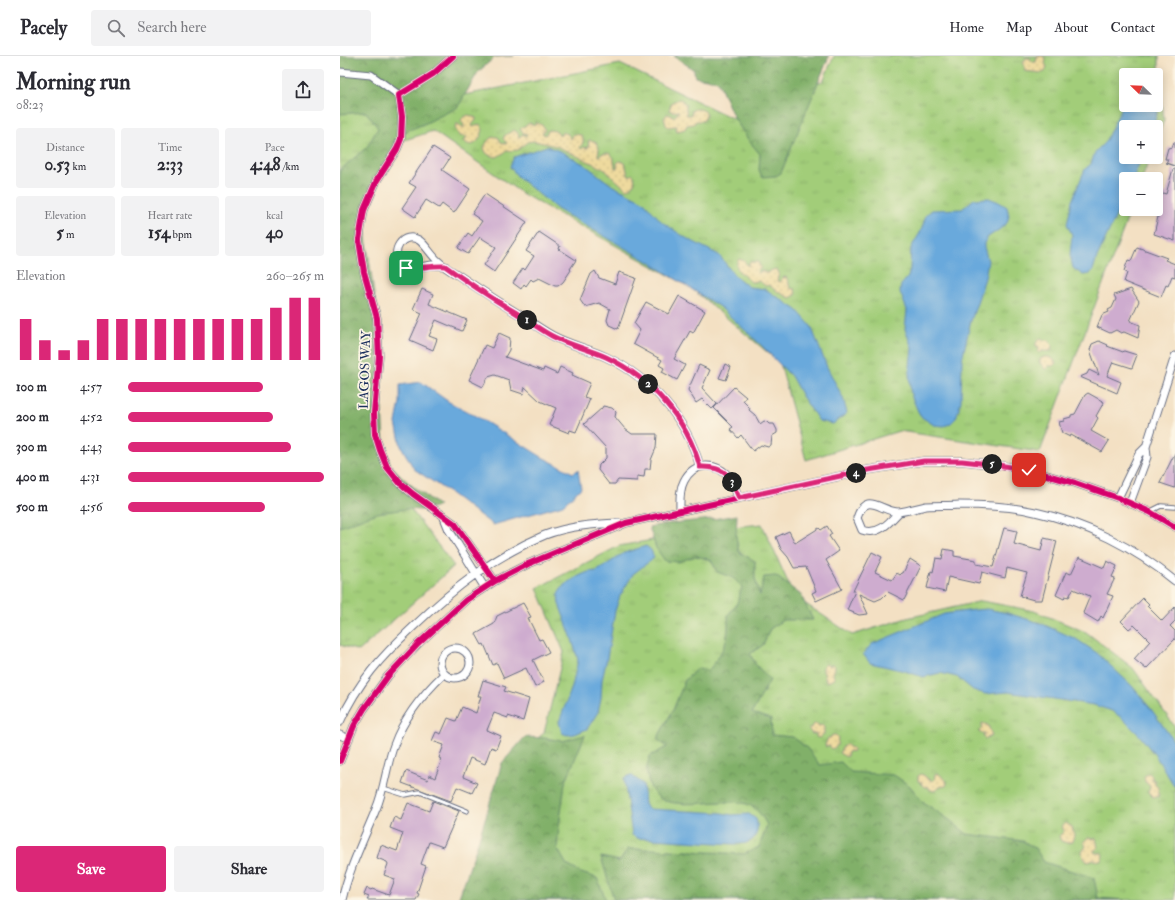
<!DOCTYPE html>
<html lang="en">
<head>
<meta charset="utf-8">
<style>
  body { margin:0; font-family:"IM FELL Double Pica",serif; background:#f2f2f3; color:#2b2b33; height:100vh; display:flex; flex-direction:column; font-size:15px; white-space:nowrap }
  * { box-sizing:border-box; margin:0 }
  p { font-size:13px; color:#7c7c81 }
  .icon { flex:none; width:22px; height:22px; fill:none; stroke:currentColor; stroke-width:2; stroke-linecap:round; stroke-linejoin:round }
  .map { position:relative; flex:1; overflow:hidden }
  .sheet { display:flex; flex-direction:column; background:#fff; width:340px }
  .sheet>* { flex:none }
  .needle { width:26px; rotate:293deg }
  .controls { position:absolute; left:779px; top:12px; display:grid; gap:8px }
  .controls a { display:grid; place-items:center; width:44px; height:44px; border-radius:4px; background:#fff; box-shadow:0 2px 10px #0003; font-size:20px }
  .pin { position:absolute; display:grid; place-items:center; width:34px; height:34px; color:#fff; margin:-17px; border-radius:8px; box-shadow:0 2px 6px #0006 }
  .km { position:absolute; width:20px; height:20px; margin:-10px; border-radius:50%; background:#222; color:#fff; font-size:11px; line-height:20px; text-align:center }
  .round { display:grid; place-items:center; flex:none; width:42px; height:42px; border-radius:4px; background:#f2f2f3 }
  .summary { display:flex; align-items:center; justify-content:space-between; height:68px; padding:0 16px }
  h1 { font-size:22px; font-weight:700; line-height:30px }
  .stats { display:grid; grid-template-columns:repeat(3,1fr); gap:6px; height:68px; padding:4px 16px }
  .stats div { display:grid; align-content:center; border-radius:4px; background:#f2f2f3; text-align:center }
  .stats b { font-size:17px; font-weight:700 }
  .stats small { font-size:11px; font-weight:400 }
  .stats p { font-size:11px }
  .chart { height:112px; padding:8px 16px }
  .chart p { display:flex; justify-content:space-between }
  .chart svg { width:100%; height:72px; margin-top:4px; stroke:#db2777; stroke-width:6 }
  .action { display:flex; gap:8px; margin-top:auto; padding:8px 16px }
  .action a { flex:1; height:46px; border-radius:4px; background:#db2777; color:#fff; font-size:16px; font-weight:700; line-height:46px; text-align:center }
  .action a+a { background:#f2f2f3; color:#2b2b33 }
  ul { padding:0 16px; list-style:none; font-size:13px }
  li { display:grid; grid-template-columns:64px 48px 1fr; align-items:center; height:30px }
  li i { height:10px; border-radius:5px; background:#db2777 }
  header { display:flex; align-items:center; gap:24px; box-sizing:border-box; height:56px; padding:0 20px; background:#fff; border-bottom:1px solid #e1e1e2 }
  header strong { font-size:19px }
  nav { display:flex; gap:22px; margin-inline-start:auto; font-size:14px }
  .search { width:280px; height:36px; background:#f2f2f3; display:flex; align-items:center; gap:10px; box-sizing:border-box; padding:0 14px; border-radius:4px; color:#7c7c81; font-size:15px }
  main { display:flex; flex:1; min-height:0 }
  .map>svg:first-child { display:block }
</style>
</head>
<body>
<header>
<strong>Pacely</strong>
<div class="search"><svg class="icon" aria-label="search" viewBox="0 0 24 24"><circle cx="10" cy="10" r="6"/><path d="M15 15l6 6"/></svg>Search here</div>
<nav><a>Home</a><a>Map</a><a>About</a><a>Contact</a></nav>
</header>
<main>
<section class="sheet">
<div class="summary"><div><h1>Morning run</h1><p>08:23</p></div><a class="round"><svg class="icon" aria-label="share" viewBox="0 0 24 24"><path d="M12 15V3M7 8l5-5 5 5M5 13v7h14v-7"/></svg></a></div>
<div class="stats">
<div><p>Distance</p><b>0.53<small> km</small></b></div>
<div><p>Time</p><b>2:33</b></div>
<div><p>Pace</p><b>4:48<small> /km</small></b></div>
</div>
<div class="stats">
<div><p>Elevation</p><b>5<small> m</small></b></div>
<div><p>Heart rate</p><b>154<small> bpm</small></b></div>
<div><p>kcal</p><b>40</b></div>
</div>
<div class="chart"><p><span>Elevation</span>260–265 m</p>
<svg viewBox="0 0 160 44" preserveAspectRatio="none"><path d="M5 44V19M15 44V32M25 44V38M35 44V32M45 44V19M55 44V19M65 44V19M75 44V19M85 44V19M95 44V19M105 44V19M115 44V19M125 44V19M135 44V12M145 44V6M155 44V6"/></svg>
</div>
<ul>
<li><b>100 m</b>4:57<i style="width:69%"></i></li>
<li><b>200 m</b>4:52<i style="width:74%"></i></li>
<li><b>300 m</b>4:43<i style="width:83%"></i></li>
<li><b>400 m</b>4:31<i style="width:100%"></i></li>
<li><b>500 m</b>4:56<i style="width:70%"></i></li>
</ul>
<div class="action"><a>Save</a><a>Share</a></div>
</section>
<div class="map">
<svg width="835" height="844" viewBox="0 0 835 844">
  <defs>
    <pattern id="grass-tufts" width="24" height="20" patternUnits="userSpaceOnUse"><rect width="24" height="20" fill="#a2cd79"/><path d="M3 7l-1-3M5 7V3M7 7l1-3M15 17l-1-3M17 17v-4M19 17l1-3" fill="none" stroke="#8bb06b"/></pattern>
    <pattern id="forest-crowns" width="20" height="18" patternUnits="userSpaceOnUse"><rect width="20" height="18" fill="#81b069"/><path d="M2 6a3 3 0 1 1 6 0M12 15a3 3 0 1 1 6 0" fill="none" stroke="#69905a"/></pattern>
    <pattern id="sand-dots" width="8" height="8" patternUnits="userSpaceOnUse"><rect width="8" height="8" fill="#eeda9e"/><path d="M2 2h.1M6 6h.1" fill="none" stroke="#ccbb8a" stroke-width="1.8" stroke-linecap="round"/></pattern>
  </defs>
  <rect width="100%" height="100%" fill="#fcf5e5"/>
  <filter id="ink" filterUnits="userSpaceOnUse"><feTurbulence type="fractalNoise" baseFrequency=".025" numOctaves="2"/><feDisplacementMap in="SourceGraphic" scale="8" xChannelSelector="R" yChannelSelector="G"/><feConvolveMatrix kernelMatrix="1 2 1 2 8 2 1 2 1" color-interpolation-filters="sRGB"/></filter>
  <filter id="wash" filterUnits="userSpaceOnUse"><feTurbulence type="fractalNoise" baseFrequency=".012" numOctaves="4" result="noise"/><feDisplacementMap in="SourceGraphic" scale="16" xChannelSelector="R" yChannelSelector="G"/><feGaussianBlur stdDeviation="0.9" result="paint"/><feColorMatrix in="noise" values="0 0 0 0 0 0 0 0 0 0 0 0 0 0 0 0 0 1.4 0 .05"/><feComposite in="paint" operator="in"/></filter>
  <g filter="url(#wash)">
    <rect width="100%" height="100%" fill="#f3e0c3"/>
    <!-- grass -->
    <path fill="url(#grass-tufts)" stroke="#5e7e6c" fill-rule="evenodd" d="M494 0H819V12L824 64 816 86V71H786V101H810L802 123H786V153H791L700 396 559 375 466 404 440 307 350 231 183 138 93 75 27 96 0 176V44L94 45 280 8 394 63 483 25ZM786 19H816V49H786Z
      M0 314 8 371 114 510 19 595 0 589Z
      M422 468 454 540 512 579 567 562 642 545 694 555 746 576 793 612 835 671V844H119L163 711 204 677 224 596 197 532 279 490 373 473Z"/>
    <!-- forest -->
    <path fill="url(#forest-crowns)" stroke="#4e7064" d="M0 0H174L155 1 138 16 118 51 84 68 59 78 57 89 37 124 24 166 35 245 36 286 41 331 44 389 51 410 70 428 99 450 81 454 67 453 37 457 0 471V114L27 91 38 72 26 56 0 58Z
      M334 0H489L441 117 436 120 422 121 419 114 420 98 409 85 393 60 378 25 355 21 354 14Z
      M397 459 396 480 399 496 415 505V523L420 539 424 521 436 520 461 539 473 564H443L430 573 423 589 410 598 416 609 430 624 412 657 431 663 432 679 453 681 467 692 480 709 501 706 511 716 554 719 570 730 582 745 611 765 627 778 683 785 695 792 704 806 754 822 758 842 784 844H274L261 801 280 805 288 793H311L404 798 419 791 427 769C421 758 415 749 402 747 377 743 350 752 325 745 317 742 311 735 309 727 305 714 306 713 310 700L327 691 317 683 333 654 345 624 358 612 369 614C384 594 389 585 388 559L397 547 402 531 393 522 377 516 371 504 356 500 338 506 325 505 316 492 309 471C338 465 368 465 397 459Z
      M245 679 225 727 219 770 217 792 227 809 241 817 257 822 266 844H118L135 796 162 707 185 681 205 682 222 685Z"/>
    <!-- sand -->
    <path fill="url(#sand-dots)" stroke="#84847e" d="M700 0H703L706 4 705 8 707 10 705 16 702 17 684 15 685 11 683 6 686 2H690L692 6H696L697 1Z
      M339 43 342 44 345 48 347 59H351L352 54C357 52 362 53 366 56V59L363 65H356L354 68 347 69 345 73 338 75 336 74 337 70 328 71 326 69 324 62 327 58 331 59 333 61 336 59 339 55 333 56 329 54 332 46Z
      M129 59 136 62V64L132 69 133 71 140 68 143 74C140 83 135 94 124 86L127 81 119 80 115 72 116 68H118L124 72 123 67 121 65C122 61 125 60 129 59Z
      M190 67 194 69 197 67 202 69 205 74 202 77 205 79 209 74 217 75 220 80 222 76 228 78 231 83 233 78 241 79C244 83 244 87 240 91L241 93 244 91 248 92 249 84 255 85 259 92 258 100H260L261 98C274 94 274 103 275 112H277V107C280 104 282 105 285 107L288 119 289 120 293 118C296 125 295 132 286 133L265 114 258 110 216 90 194 85 187 86 178 94 167 95 157 101C150 100 145 99 144 91 148 84 150 80 158 81L161 86 166 88 167 87 163 83 165 79 174 74 178 77 179 81 183 78 186 80 187 78 183 77 180 73 181 72Z
      M399 203 404 205 408 210 409 206H418L421 212 417 215 418 217 421 215 427 217 432 214 437 213 439 217 437 225 440 226 442 222 446 221 448 224 450 232 455 233 456 239 450 242C442 238 435 235 429 229L426 230 419 225 411 226C406 220 391 213 399 203Z
      M701 282 704 284H707L712 289 711 295H702L700 297 698 296 699 291 696 290V287L699 283Z
      M709 301 713 303 716 307 713 310H708L707 313H705L703 311V309L700 308V303L704 301Z
      M486 608 489 610 493 608 495 611 493 618 495 623 487 626 484 620 486 617 483 616V611Z
      M642 667 648 669 651 677 652 680 645 683 643 680 645 677H640L639 675 642 672Z
      M474 668H478L479 670 482 669 484 671V678L479 682 476 681V677L472 678 469 674V672L472 671Z
      M492 679H496L498 681 497 690 492 693 489 690 486 691 485 689 488 682 491 681Z
      M507 688 509 691 513 692V695L508 696 507 700 506 701 499 697 504 689Z
      M598 717 606 724 607 728 606 730 600 731 594 735 589 733V731H584L582 729 581 726 578 725V720L581 718 585 720 588 723 591 724 593 725 594 724 595 718Z
      M809 717 812 720V724H815V729L818 731V735L820 737 818 741H813L808 736 810 732 809 729 805 726 804 720Z
      M726 767 732 771 734 779 732 786 727 787 721 785 719 780 724 775 722 770Z
      M749 781 753 783 756 782 758 792 754 795 755 797H762L763 799 761 805 754 804 748 806 743 802 742 796 746 790 744 787V785Z"/>
    <!-- water -->
    <path fill="#69a9dc" stroke="#426c9d" d="M816 42 818 54 813 71H786V101H802L795 117V123H786V138L757 201 753 214 750 218 743 219 733 212 730 199 732 179 727 168 732 145 745 113 751 108 755 96 765 86 786 43V49H816Z
      M207 90 222 96 245 109 273 130 303 145 322 166 346 182 379 199 394 219 409 231 425 233 457 254 471 270 487 311 503 342 507 357 493 368 479 365 462 340 451 320 421 289 381 252 311 207 217 153 178 121 170 111 174 101Z
      M649 142 659 146 667 151 669 160 667 167 660 173 648 181 644 187V191L648 205 645 222 630 268 622 304 621 345 616 362 610 368 604 370 594 369 580 360 571 339 569 318 572 292 565 273 567 254 560 236 561 229 568 221 570 213 571 192 581 175 586 159 592 154 622 153 634 143Z
      M81 326 109 346 141 363 202 401 233 417 238 414 241 432 223 449 153 469 107 435 74 413 61 390 56 367 60 346V329Z
      M306 490 311 494 314 502 293 518 280 540 275 555 267 602 262 624 261 642 258 656 247 673 235 678 227 679 222 677 219 666 232 631 238 604 231 580 219 548 218 538 224 529 239 520 248 516 257 515 284 497Z
      M647 553 667 557 700 567 736 583 757 597 792 630 811 653 835 687V731L815 699 800 680 782 662 772 655 754 649 668 636 645 638 633 634 617 621 600 617 583 621 565 615 530 607 523 598 532 588 604 558 635 554Z
      M291 719 303 728 305 748 308 753 382 757 392 759 409 758 416 763C419 773 417 784 406 787 402 788 396 788 393 788L297 782 292 779 284 722Z"/>
    <g id="blocks">
      <!-- building -->
      <path fill="#ceaccf" d="M834 86H835V110L826 107 828 103H825L828 92 832 91Z
        M93 91 110 102 102 114 130 133 114 157 102 148 99 152 86 144 75 161 62 152 76 131 69 127Z
        M833 113H835V185L814 178 820 152 816 150V135L826 138Z
        M145 138 187 166 154 216 144 209 156 191 140 181 128 198 118 192 128 177 132 180 142 165 132 158Z
        M199 176 220 190 219 193 236 204 230 213 231 214 223 226 218 230H215L199 222 193 225 191 223 186 230 184 228 181 233 173 227 183 212 185 214 194 200 186 195Z
        M797 191 827 202 825 204 835 208V221L832 220 828 230 826 229 821 241 784 226 787 217 784 215 788 204 791 205Z
        M255 215 259 222 275 228 279 216 296 222 278 273 269 269 267 264 270 253 259 247 245 251 240 244 251 218Z
        M82 233 93 238 89 248 127 264 122 275 96 264 89 280 97 283 93 294 70 284 82 257 73 253Z
        M791 233 799 245 790 265 800 269 798 282 784 276 781 277 776 274 770 277 757 271 762 259 769 256 768 254 772 252 776 243 774 239Z
        M339 240 365 255 353 277 350 275 334 303 345 309 337 324 322 316 324 312 319 309 322 304 293 288 300 274 294 267 306 246 329 258Z
        M159 277 170 282 169 294 165 301 203 315 204 312 217 318 220 311 233 317 232 319 250 327 244 341 250 343 236 376 230 374 229 377 209 369 216 352 200 345 185 331 183 338 171 334 169 324 155 319 148 321 143 331 129 324 145 289 152 292Z
        M759 285 768 289 767 290 783 296 784 295 797 299 792 312 773 306 767 320 781 326 777 337 740 321 747 318 749 314 759 319 750 294 752 288Z
        M385 308 391 311 386 324 379 322Z
        M359 309 370 314 362 332 377 348 372 353 362 343 356 347 348 334Z
        M394 331 406 341 403 345 410 352 409 354 415 359 420 368 424 365 427 366 429 368H434L437 374V377L432 380 431 389 428 391 421 389 413 395 401 379 398 382 390 373 393 371 374 352Z
        M748 337 764 346 756 360 758 362 751 375 769 385 762 396 731 379 730 381 722 377 719 366 724 365V363L731 361V359L735 358 745 339Z
        M263 350 272 352 276 356 275 361 285 373 292 378H317L316 392 311 404 310 413H305L304 421 297 420V425L278 424 275 428H269L258 414 259 409 266 402V392L244 368 262 352Z
        M835 397V432L820 427Z
        M487 470 492 478 489 480 499 495 486 504 502 533 476 545 472 537 476 535 466 511 454 512 448 501 441 493 436 481 449 475 455 487 479 472 481 474Z
        M664 472 677 475 674 488 701 495 704 482 717 485 702 544H694L680 540 687 517 667 512 665 522 642 516 639 528 608 521 605 536 587 532 591 515 593 516 596 502 602 503 604 493 614 495V500L636 504V508L653 511Z
        M532 496 542 501 535 516 552 524 557 517 560 519 562 517H563L570 503 581 510 564 544 548 536 542 542 535 545 519 538 528 558 519 559 507 554 515 535H513Z
        M739 501 764 512 767 505 777 510 772 521 775 522 767 538 773 540 763 562 761 560 758 566 743 557 750 540 733 533 729 541 725 540 724 543 716 539 726 516 731 518Z
        M803 542 809 548 807 550 822 565 835 551V565L830 570 835 575V583L806 613 794 603 810 585 794 569 789 573 781 565Z
        M183 547 191 561 188 562 199 584 202 583 209 596 193 604 204 626 195 631 186 612 164 622 157 607 153 609 144 588 142 589 136 578 154 568 157 560Z
        M143 624 166 631 164 635 189 643 183 665 168 660V662L154 657 147 674 161 680 156 693 151 691 145 708 130 702 123 721 137 727 132 737 117 731 111 745 62 727 66 715 88 724 89 719 95 722 101 706 100 705 101 703 99 702 104 689 92 685 96 676 101 678 108 662 116 665 122 651 136 657 141 640H138Z
        M93 745 119 755 103 791 89 786 81 808 86 810 77 837 79 838 76 844H27L29 841 24 839 27 832 31 834 32 833 49 839 55 823 44 819 48 808 47 806 37 802 41 789 57 795 63 777 50 772 54 761 61 764 68 747 89 755Z"/>
    </g>
  </g>
  <g filter="url(#ink)">
    <use href="#blocks" fill-opacity="0" stroke="#676d81" stroke-width="1"/>
    <g fill="none" stroke-linecap="round" stroke-linejoin="round">
      <defs>
        <path id="lane" d="M811 455 821 450 835 451
          M43 732 65 739 80 736 127 755"/>
        <path id="street" d="M113 0 93 18 59 39 62 61 61 83 57 93 37 124 24 154 19 184 24 216 37 262 39 300 34 357 35 378 40 394 47 411 60 427 73 438 115 468 155 525
          M0 16 31 19 59 39
          M105 210 92 209 74 212 61 210C49 195 63 175 79 184 86 189 91 199 98 205 103 210 111 215 118 219 139 233 160 247 182 260 192 267 202 274 213 280 230 289 249 293 266 301 311 322 347 363 360 411
          M778 442 799 398 806 391 835 300
          M790 447 807 401 806 391
          M340 455C340 445 339 434 344 425 354 405 377 406 390 422 394 428 396 436 399 442
          M559 456C549 467 538 480 522 474L517 462C526 434 541 456 559 456 568 455 577 452 586 450 597 449 608 450 619 449 644 449 670 450 695 456 746 467 795 492 835 525
          M103 459 109 474 145 532
          M100 607a15 15 0 1 1 30 0a15 15 0 1 1-30 0Z
          M0 666C18 626 42 600 73 571 114 532 153 501 205 479 229 470 254 468 279 467
          M0 679 9 683
          M0 705 14 670 24 653 48 620 78 588 126 544 155 525 188 508 286 467 528 414 584 405H622L658 409 689 414 735 427 778 442 810 456 835 471
          M2 844C9 812 24 783 36 753 45 732 46 710 54 689 64 661 83 638 104 618"/>
      </defs>
      <!-- lane casing -->
      <use href="#lane" stroke="#676d81" stroke-width="5.5"/>
      <!-- street casing -->
      <use href="#street" stroke="#676d81" stroke-width="9"/>
      <!-- lane -->
      <use href="#lane" stroke="#fff" stroke-width="3.5"/>
      <!-- street -->
      <use href="#street" stroke="#fff" stroke-width="7"/>
      <defs>
        <path id="cycleway" d="M113 0 93 18 59 39 62 61 61 83 57 93 37 124 24 154 19 184 24 216 37 262 39 300 34 357 35 378 40 394 47 411 60 427 73 438 115 468 155 525
          M0 705 14 670 24 653 48 620 78 588 126 544 155 525 188 508 286 467 528 414 584 405H622L658 409 689 414 735 427 778 442 810 456 835 471"/>
      </defs>
      <!-- cycleway casing -->
      <use href="#cycleway" stroke="#fcf5e5" stroke-width="8"/>
      <!-- cycleway -->
      <use href="#cycleway" stroke="#d6006c" stroke-width="6"/>
    </g>
  </g>
  <g fill="none" stroke-linecap="round" stroke-linejoin="round" filter="url(#ink)">
    <defs>
      <path id="route" d="M66 212C79 213 92 209 105 210 127 226 150 241 173 255 186 263 199 273 212 280 229 289 248 293 266 301 311 322 347 363 360 411 386 410 390 420 399 442L528 414 584 405H622L658 409 689 414"/>
    </defs>
    <!-- route casing -->
    <use href="#route" stroke="#fff" stroke-width="8"/>
    <!-- route -->
    <use href="#route" stroke="#db2777" stroke-width="5"/>
  </g>
  <g text-anchor="middle" dominant-baseline="central" stroke-width="3.5" stroke-linejoin="round" paint-order="stroke">
    <!-- street labels -->
    <g font-size="13" fill="#1b2f5e" stroke="#fcf5e5">
      <text transform="translate(25 314) rotate(-88)">LAGOS WAY</text>
    </g>
  </g>
</svg>
<div class="controls">
<a><svg class="needle" viewBox="-14 -14 28 28"><path d="M0-13l5 13h-10z" fill="#e53935"/><path d="M0 13l5-13h-10z" fill="#7c7c81"/></svg></a>
<a>+</a>
<a>−</a>
</div>
<div class="pin" style="left:66px;top:212px;background:#1e9e55"><svg class="icon" aria-label="arrive" viewBox="0 0 24 24"><path d="M6 21V4h12l-3 4 3 4H6"/></svg></div>
<div class="pin" style="left:689px;top:414px;background:#d93025"><svg class="icon" aria-label="check" viewBox="0 0 24 24"><path d="M5 12l5 5 9-10"/></svg></div>
<b class="km" style="left:187px;top:264px">1</b>
<b class="km" style="left:308px;top:328px">2</b>
<b class="km" style="left:392px;top:426px">3</b>
<b class="km" style="left:516px;top:417px">4</b>
<b class="km" style="left:652px;top:408px">5</b>
</div>
</main>
</body>
</html>
